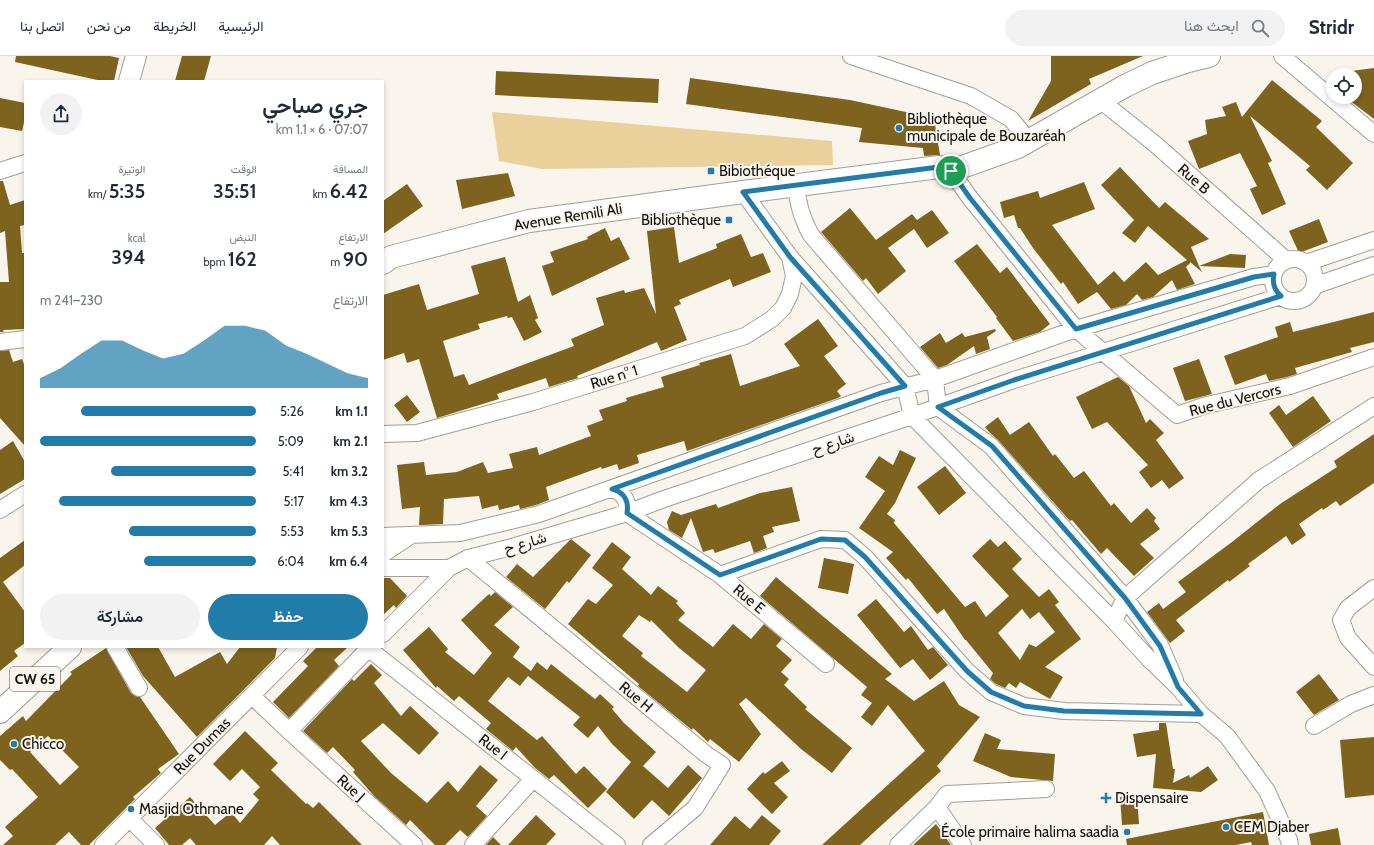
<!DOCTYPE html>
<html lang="ar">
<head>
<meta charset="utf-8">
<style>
  body { margin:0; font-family:Cabin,Vazirmatn,sans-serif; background:#f2f2f3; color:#1f2937; direction:rtl; height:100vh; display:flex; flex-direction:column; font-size:15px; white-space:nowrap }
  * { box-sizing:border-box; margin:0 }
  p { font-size:13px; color:#747a83 }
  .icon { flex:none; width:22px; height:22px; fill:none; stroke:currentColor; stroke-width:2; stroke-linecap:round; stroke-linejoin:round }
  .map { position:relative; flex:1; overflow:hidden; direction:ltr }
  .details { position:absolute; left:24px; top:24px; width:360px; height:568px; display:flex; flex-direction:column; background:#fff; border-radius:0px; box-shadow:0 2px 6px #0003; direction:rtl }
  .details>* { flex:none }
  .fabs { position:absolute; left:1326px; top:12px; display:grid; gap:8px }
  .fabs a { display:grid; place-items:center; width:36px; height:36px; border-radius:50%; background:#fff; box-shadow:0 2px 6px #0003; font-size:20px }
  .pin { position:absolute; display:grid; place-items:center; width:34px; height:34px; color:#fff; margin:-17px; border:2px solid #fff; border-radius:50%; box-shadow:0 1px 4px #0007 }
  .round { display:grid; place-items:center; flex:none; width:42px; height:42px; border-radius:21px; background:#f2f2f3 }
  .head { display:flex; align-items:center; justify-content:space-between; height:68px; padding:0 16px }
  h1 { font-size:22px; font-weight:600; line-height:30px }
  .figures { display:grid; grid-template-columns:repeat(3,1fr); gap:6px; height:68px; padding:4px 16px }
  .figures div { display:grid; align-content:center }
  .figures b { font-size:20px; font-weight:600 }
  .figures small { font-size:11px; font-weight:400 }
  .figures p { font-size:11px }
  .chart { height:112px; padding:8px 16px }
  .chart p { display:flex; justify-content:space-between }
  .chart svg { width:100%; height:72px; margin-top:4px; fill:#217caa; opacity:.7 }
  .cta { display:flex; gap:8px; margin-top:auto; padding:8px 16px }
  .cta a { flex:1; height:46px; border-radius:24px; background:#217caa; color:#fff; font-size:16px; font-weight:600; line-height:46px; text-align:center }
  .cta a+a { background:#f2f2f3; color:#1f2937 }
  ul { padding:0 16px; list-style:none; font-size:13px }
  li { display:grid; grid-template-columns:64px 48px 1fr; align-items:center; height:30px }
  li i { height:10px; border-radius:5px; background:#217caa }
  header { display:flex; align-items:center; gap:24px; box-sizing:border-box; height:56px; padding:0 20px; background:#fff; border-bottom:1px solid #e0e1e3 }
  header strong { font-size:19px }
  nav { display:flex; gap:22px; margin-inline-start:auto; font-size:14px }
  .search { width:280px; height:36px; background:#f2f2f3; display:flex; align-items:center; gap:10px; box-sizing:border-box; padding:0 14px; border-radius:22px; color:#747a83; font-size:15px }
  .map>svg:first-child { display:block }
</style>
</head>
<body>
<header>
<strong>Stridr</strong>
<div class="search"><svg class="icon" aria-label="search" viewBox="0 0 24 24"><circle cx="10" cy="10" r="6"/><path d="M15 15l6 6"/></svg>ابحث هنا</div>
<nav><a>الرئيسية</a><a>الخريطة</a><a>من نحن</a><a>اتصل بنا</a></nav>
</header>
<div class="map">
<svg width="1374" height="789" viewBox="0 0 1374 789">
  <rect width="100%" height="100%" fill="#f9f5ed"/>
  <!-- green -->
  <path fill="#ead19b" d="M492 56 832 85 833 109 542 113 499 105Z"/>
  <!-- building -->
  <path fill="#7e631f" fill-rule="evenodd" d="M16 0H110L119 2 114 25H102L15 6Z
    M182 0H211L204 25H175Z
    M1051 0H1143L1089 23 1091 28 1028 65 1051 25Z
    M1374 12V63L1345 41H1355V19H1335L1336 17Z
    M496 15 659 23 658 47 495 39Z
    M690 22 850 44 934 62 940 99 924 100 923 92 859 86 862 72 686 48Z
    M1272 24 1322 65 1316 71 1353 107 1327 134 1306 114 1310 110 1250 60 1272 105 1268 107 1286 148 1262 159 1250 133 1257 130 1240 97 1199 113 1188 85 1207 78 1205 64 1226 60 1222 51 1236 46 1242 61Z
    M0 42 25 47V62L22 75 0 71Z
    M1120 111 1159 152 1165 146 1209 183 1191 191 1199 210 1230 198 1246 199 1245 212 1199 210 1202 216 1190 206V207L1186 211 1195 228 1177 234 1172 224 1153 241 1142 244 1137 238 1126 249 1111 253 1097 236 1078 248 1063 226 1061 228 1033 192 1020 172H1018L1014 159 1004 162 1000 146 1038 135 1040 142 1084 126 1095 153 1052 169 1098 229 1114 215 1124 226 1146 206 1158 219 1187 204 1148 170 1135 187 1122 177 1134 164 1101 129Z
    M508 117 515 140 462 153 456 124Z
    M0 125H3L10 149 25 144V169L20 170 22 197H25V273L3 274 4 276H0V275H2H0V226H9L5 175 0 177Z
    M407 128 423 150 383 178V145Z
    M850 152 876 184 912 158 917 164 932 154 949 177 927 192 914 173 888 192 906 215 878 238 866 222 863 225 821 176Z
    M1319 163 1328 186 1299 197 1289 175Z
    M674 171 679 207 717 192 716 188 741 178 751 201 763 197 771 216 733 231 730 223 679 244 681 248 674 251 687 284 661 295 657 286 577 320 578 322 549 331 546 322 497 338 499 343 437 362 419 303 407 307 404 297 383 304V239L419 228 427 254 479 238 471 210 505 201 518 246 530 239 538 262 535 264 542 276 524 285 512 261 508 262 507 260 478 268 480 273 443 285 454 321 464 318 469 329 574 290 571 283 604 269 596 242 624 234 625 237 644 232 656 258 647 175Z
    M605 172 611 185 619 181 630 203 552 240 542 210 554 206 550 196 588 183 587 181Z
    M977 188 1000 217 1007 211 1050 268 1040 276 1013 285 996 262 997 261 954 205Z
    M1374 256V286L1350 292 1352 296 1295 312 1297 318 1287 321 1269 325 1266 318 1235 329 1224 300 1278 281 1275 271 1290 266 1293 276Z
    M818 263 838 290 824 300 846 328 837 335 841 340 838 342 687 395 684 385 637 399 639 407 619 414 617 408 602 413 601 411 546 431 549 444 536 449 520 453 519 449 499 454 498 449 482 453 479 440 444 443 443 468 422 469H419L420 451 402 453 397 409 424 406 426 419 457 416 483 406 488 417 513 412 509 398 537 391 539 399 591 380 587 370 603 364 599 354 627 345 626 342 664 331 661 321 700 309 699 307 731 298 740 330 800 310 784 288Z
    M995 273 996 275 987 281 990 293 976 298 974 290 947 309 938 312 920 291 940 277 946 287 962 277 965 281Z
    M9 294 13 306 22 303 25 311V390L0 362V295Z
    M1199 303 1212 338 1185 345 1173 312Z
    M1118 321 1129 330 1146 367 1150 363 1164 377 1156 384 1184 422 1169 433 1162 424 1151 432 1139 416 1148 409 1107 366 1092 373 1076 341Z
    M407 339 420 356 407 366 394 349Z
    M1313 340 1331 365 1293 391 1269 357 1279 349 1286 359Z
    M998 361 1010 379 1029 366 1053 400 1055 398 1074 422 1084 415 1111 450 1114 447 1131 467 1147 452 1156 462 1154 465 1160 473 1140 488 1154 502 1134 520 1107 492 1101 498 1072 464 1070 465 998 384 989 376 985 371Z
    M1374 378V427L1340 450 1336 445 1323 454 1322 452 1299 468 1306 479 1292 489 1286 480 1248 508 1250 510 1229 526 1228 524 1176 564 1185 575 1170 587 1147 556 1159 547 1163 553 1186 536 1178 526 1232 486 1280 448 1337 411 1334 405Z
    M13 385 25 406V423L0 438V394Z
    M900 394 916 402 895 447 887 458 895 464 894 467 965 551 975 545 986 561 1009 540 972 500 990 483 998 491 1005 485 1022 503 1012 513 1039 541 1049 533 1059 546 1055 549 1081 583 1045 611 1063 621 1050 643 1020 626 1016 632 1009 627 1005 632 996 628 990 623 993 617 966 584H965L944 553 937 558 908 522 906 524 886 502 893 496 859 472 885 435 865 421 879 400 893 409ZM1022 553 1030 563 1039 556 1055 576 1036 591 1029 588 1020 604 998 577Z
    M945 410 966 437 939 459 917 431Z
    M792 431 800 465 772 471 774 476 763 480 767 492 754 497 750 485 715 497 713 493 703 496 691 462 682 482 669 474 667 466 672 455 681 459 716 448 718 452 760 437Z
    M571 483 591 499 569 527 567 525 545 553 506 521 517 508 533 521Z
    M25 484V509L3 526 25 556V587L14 595 18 600 0 615V502Z
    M612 486 631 501 622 513 651 539 658 530 678 545 676 547 685 557 678 564 713 591 733 568 751 583 764 568 782 583 776 590 792 604 781 616 789 623 784 629 807 651 805 653 852 692 832 717 801 693 746 642 739 648 761 678 739 706 710 683 708 686 693 672 692 674 638 630 639 628 568 568 588 543 596 548 613 529 592 512ZM639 559 650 566 651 564 678 591 706 614 687 636 641 600 643 597 622 580Z
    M824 502 854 508 848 538 818 532Z
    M776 521 892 618 885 623 914 645 944 625 959 649 980 661 937 710 941 715 860 789H822L925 695 888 649 872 670 861 661 872 647 861 639 867 631 760 540Z
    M383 522H390L407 540 396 552 394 549 383 559Z
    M495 536 513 551 494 569 520 591 513 601 531 615 537 606 547 614 551 608 595 643 600 638 614 651 612 653 624 667 656 696 643 710 668 732 688 709 702 722 669 760 652 744 634 763 606 736 631 706 612 688 598 670 588 682 573 669 580 661 528 620 520 630 508 621 488 645 537 684 542 680 576 718 584 710 607 733 588 752 554 719 549 723 534 711 516 691 513 695 486 673 491 667 459 640 454 645 437 630 436 632 403 594 429 571 448 593 445 596 474 619 492 597 461 564 489 538 491 540Z
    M876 543 904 576 911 570 928 594 933 591 948 609 930 624 913 603 900 612 857 559Z
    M126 591H158L175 621 220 596 227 608 240 591H277L275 602 197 681 143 620Z
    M317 591H348L334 604 339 610 289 662 273 646 308 610 303 605Z
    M106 592 131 637 135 640 140 641 179 698 158 713 161 717 133 741 135 743 89 789H81L69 776 55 789H3L13 780 5 771 38 741 12 713 10 714 0 704V680L23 660 26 665 72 618 70 616ZM48 680 79 711 60 729 30 696Z
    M371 608 382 619 374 627 401 660 410 650 439 677 419 699 383 667 361 685 391 717 427 747 448 725 458 736 480 709 498 724 476 750 487 760 468 781 460 774 445 789H435L410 764 406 769 374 740 353 716 355 714 333 691 327 697 303 675 352 623 354 625Z
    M1319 618 1339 644 1314 659 1296 636Z
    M1159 667H1166L1173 713H1175L1173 727 1189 719 1190 722 1208 710 1218 724 1201 736 1153 732 1156 698 1137 701 1133 678 1159 674Z
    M245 675 278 707 271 714 306 748 307 747 313 752 319 746 362 789H280L272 780 264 789H196L190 782 182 789H169L155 772 190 741 215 769 231 756 240 767 259 744 253 738 260 731 242 713 230 725 213 708Z
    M985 677 1001 684 997 693 1055 698 1053 725 1011 721 973 705Z
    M1374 681V739L1345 742 1340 684Z
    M782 705 790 715 774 727 788 741 772 758 747 733 763 716 765 718Z
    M1137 740 1139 768 1122 769 1120 741Z
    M1263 756 1269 789H1252L1251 786 1236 789H1127L1126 783Z
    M536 759 556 778 546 789H508Z
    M762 759 781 775 769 789H710L735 760 750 773Z
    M936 768 951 789H913Z
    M1338 772 1341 789H1311L1309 778Z
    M493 781 501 789H486Z"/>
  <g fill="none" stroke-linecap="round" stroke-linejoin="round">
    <defs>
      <path id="minor" d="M851 0 971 40 1011 63 1029 85
        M1282 0 1374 78
        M1100 44 1155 88 1286 204
        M0 115 25 107
        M951 115 970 142 1076 273 1177 359 1203 350 1290 330 1374 301
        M796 129C798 149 802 162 811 179L935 323 938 351 991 390 1125 542 1160 589 1175 624
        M743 136 790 201 905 330 912 360 1114 565 1149 603 1178 631 1201 658 1227 680 1267 735 1289 784 1290 789
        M1273 224a21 21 0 1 1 42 0a21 21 0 1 1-42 0Z
        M1306 207 1374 184
        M1314 230 1374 209
        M0 286 25 283
        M383 378 417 377 533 346 745 280 772 263 783 252 790 238 794 220 790 201
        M612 433C623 436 629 445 627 457L720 519 826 608
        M0 454 25 438
        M383 480 460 477 539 458 881 337 935 323 1076 273 1254 221 1274 218
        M383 498 410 480
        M468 502 707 699 722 709 695 752 651 789
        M383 512H449L468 502 512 491 627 457 664 443 912 360 1014 324 1281 240
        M720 519 821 483 845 484 865 501 967 615 991 636 1024 650 1064 655 1201 658
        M1374 532 1348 552 1341 564 1348 582 1374 611
        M1114 565 1125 542 1259 424 1374 350
        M383 578 449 512
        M115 591 139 632
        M369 593 617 789
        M252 640 289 675 370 591
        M1314 670 1351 648 1374 639
        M289 675 414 789
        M937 751 947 738 1046 733
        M130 763 156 789
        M103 789 300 591
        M473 789 533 723
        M898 789 937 751 963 789"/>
      <path id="tertiary" d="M129 25 136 0"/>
      <path id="primary" d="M383 207 391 201 529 165 743 136 939 111 951 115 1018 91 1125 30 1152 17 1188 5 1209 0
        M0 656 70 591"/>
    </defs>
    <!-- minor casing -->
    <use href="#minor" stroke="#a19e96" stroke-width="18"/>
    <!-- tertiary casing -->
    <use href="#tertiary" stroke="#a19e96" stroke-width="22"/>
    <!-- primary casing -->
    <use href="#primary" stroke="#a19e96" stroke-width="24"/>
    <!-- minor -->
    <use href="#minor" stroke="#fff" stroke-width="16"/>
    <!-- tertiary -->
    <use href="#tertiary" stroke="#fff" stroke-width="20"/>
    <!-- primary -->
    <use href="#primary" stroke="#fff" stroke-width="22"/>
  </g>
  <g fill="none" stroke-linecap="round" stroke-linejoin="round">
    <defs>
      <path id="route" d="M939 111 951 115 970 142 1076 273 1254 221 1274 218C1272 227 1274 234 1281 240L1014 324 938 351 992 390 1125 542 1160 590 1178 631 1201 658 1064 655 1024 650 991 636 967 615 865 501 845 484 821 483 720 519 627 457C629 445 624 436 612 433L881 337 905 330 790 201 743 136Z"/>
    </defs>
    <!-- route casing -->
    <use href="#route" stroke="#fff" stroke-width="8"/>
    <!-- route -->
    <use href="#route" stroke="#217caa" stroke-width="5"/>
  </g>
  <!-- markers -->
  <g fill="#217caa" stroke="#f9f5ed" stroke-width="1.5">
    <circle cx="899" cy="72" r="4"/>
    <rect x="707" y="111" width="8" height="8" rx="2"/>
    <rect x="725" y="160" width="8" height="8" rx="2"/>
    <circle cx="14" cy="688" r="4"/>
    <path d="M1104 736h4v4h4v4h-4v4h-4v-4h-4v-4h4z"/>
    <circle cx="131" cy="753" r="4"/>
    <circle cx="1226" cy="771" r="4"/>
    <circle cx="1127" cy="776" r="4"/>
  </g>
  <g text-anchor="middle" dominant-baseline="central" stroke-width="4" stroke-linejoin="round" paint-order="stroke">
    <!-- shield labels -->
    <rect fill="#f9f5ed" stroke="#585552" stroke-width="1" x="10" y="611" width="50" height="24" rx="3"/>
    <g font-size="14" font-weight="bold" fill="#13110f">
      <text x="35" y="623">CW 65</text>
    </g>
    <!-- poi labels -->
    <g font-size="15" fill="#13110f" stroke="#f9f5ed" text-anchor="start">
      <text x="907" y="63">Bibliothèque<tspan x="907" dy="17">municipale de Bouzaréah</tspan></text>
      <text x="719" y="115">Bibiothéque</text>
      <text x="721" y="164" text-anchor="end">Bibliothèque</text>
      <text x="22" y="688">Chicco</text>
      <text x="1115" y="742">Dispensaire</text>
      <text x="139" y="753">Masjid Othmane</text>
      <text x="1234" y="771">CEM Djaber</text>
      <text x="1119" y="776" text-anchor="end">École primaire halima saadia</text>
    </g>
    <!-- street labels -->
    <g font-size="15" fill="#13110f" stroke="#f9f5ed">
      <text transform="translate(1194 123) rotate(41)">Rue B</text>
      <text transform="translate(568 161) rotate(-9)">Avenue Remili Ali</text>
      <text transform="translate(614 321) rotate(-17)">Rue n° 1</text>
      <text transform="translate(1235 344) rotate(-14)">Rue du Vercors</text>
      <text transform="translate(833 387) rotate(-18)">شارع ح</text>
      <text transform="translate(525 487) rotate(-16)">شارع ح</text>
      <text transform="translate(749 543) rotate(40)">Rue E</text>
      <text transform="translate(636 641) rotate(40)">Rue H</text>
      <text transform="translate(202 690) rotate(-45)">Rue Dumas</text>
      <text transform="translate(493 691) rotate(38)">Rue I</text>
      <text transform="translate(351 732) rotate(42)">Rue J</text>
    </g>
  </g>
</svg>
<div class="fabs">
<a><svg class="icon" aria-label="locate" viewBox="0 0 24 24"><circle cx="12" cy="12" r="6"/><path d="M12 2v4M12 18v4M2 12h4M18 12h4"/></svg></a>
</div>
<div class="pin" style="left:951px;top:115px;background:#1e9e55"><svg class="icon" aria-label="arrive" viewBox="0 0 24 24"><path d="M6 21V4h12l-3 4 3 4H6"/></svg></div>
<section class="details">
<div class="head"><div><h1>جري صباحي</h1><p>07:07 · 6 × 1.1 km</p></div><a class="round"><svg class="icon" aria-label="share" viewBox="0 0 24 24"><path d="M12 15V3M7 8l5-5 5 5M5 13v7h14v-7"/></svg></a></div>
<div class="figures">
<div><p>المسافة</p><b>6.42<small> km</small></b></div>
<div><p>الوقت</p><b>35:51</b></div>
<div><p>الوتيرة</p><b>5:35<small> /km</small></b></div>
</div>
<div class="figures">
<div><p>الارتفاع</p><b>90<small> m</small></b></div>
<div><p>النبض</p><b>162<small> bpm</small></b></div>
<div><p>kcal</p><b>394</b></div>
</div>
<div class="chart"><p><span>الارتفاع</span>230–241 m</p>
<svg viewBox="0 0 160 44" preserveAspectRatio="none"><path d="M0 44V38L10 32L20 23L30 15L40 15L50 21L60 26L70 23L80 15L90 6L100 6L110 9L120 18L130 23L140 29L150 35L160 38V44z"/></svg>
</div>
<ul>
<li><b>1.1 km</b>5:26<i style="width:81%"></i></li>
<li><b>2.1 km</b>5:09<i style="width:100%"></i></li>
<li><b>3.2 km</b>5:41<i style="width:67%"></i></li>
<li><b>4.3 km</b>5:17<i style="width:91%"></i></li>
<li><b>5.3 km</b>5:53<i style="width:59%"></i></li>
<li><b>6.4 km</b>6:04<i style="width:52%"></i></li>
</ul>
<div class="cta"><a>حفظ</a><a>مشاركة</a></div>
</section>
</div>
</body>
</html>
